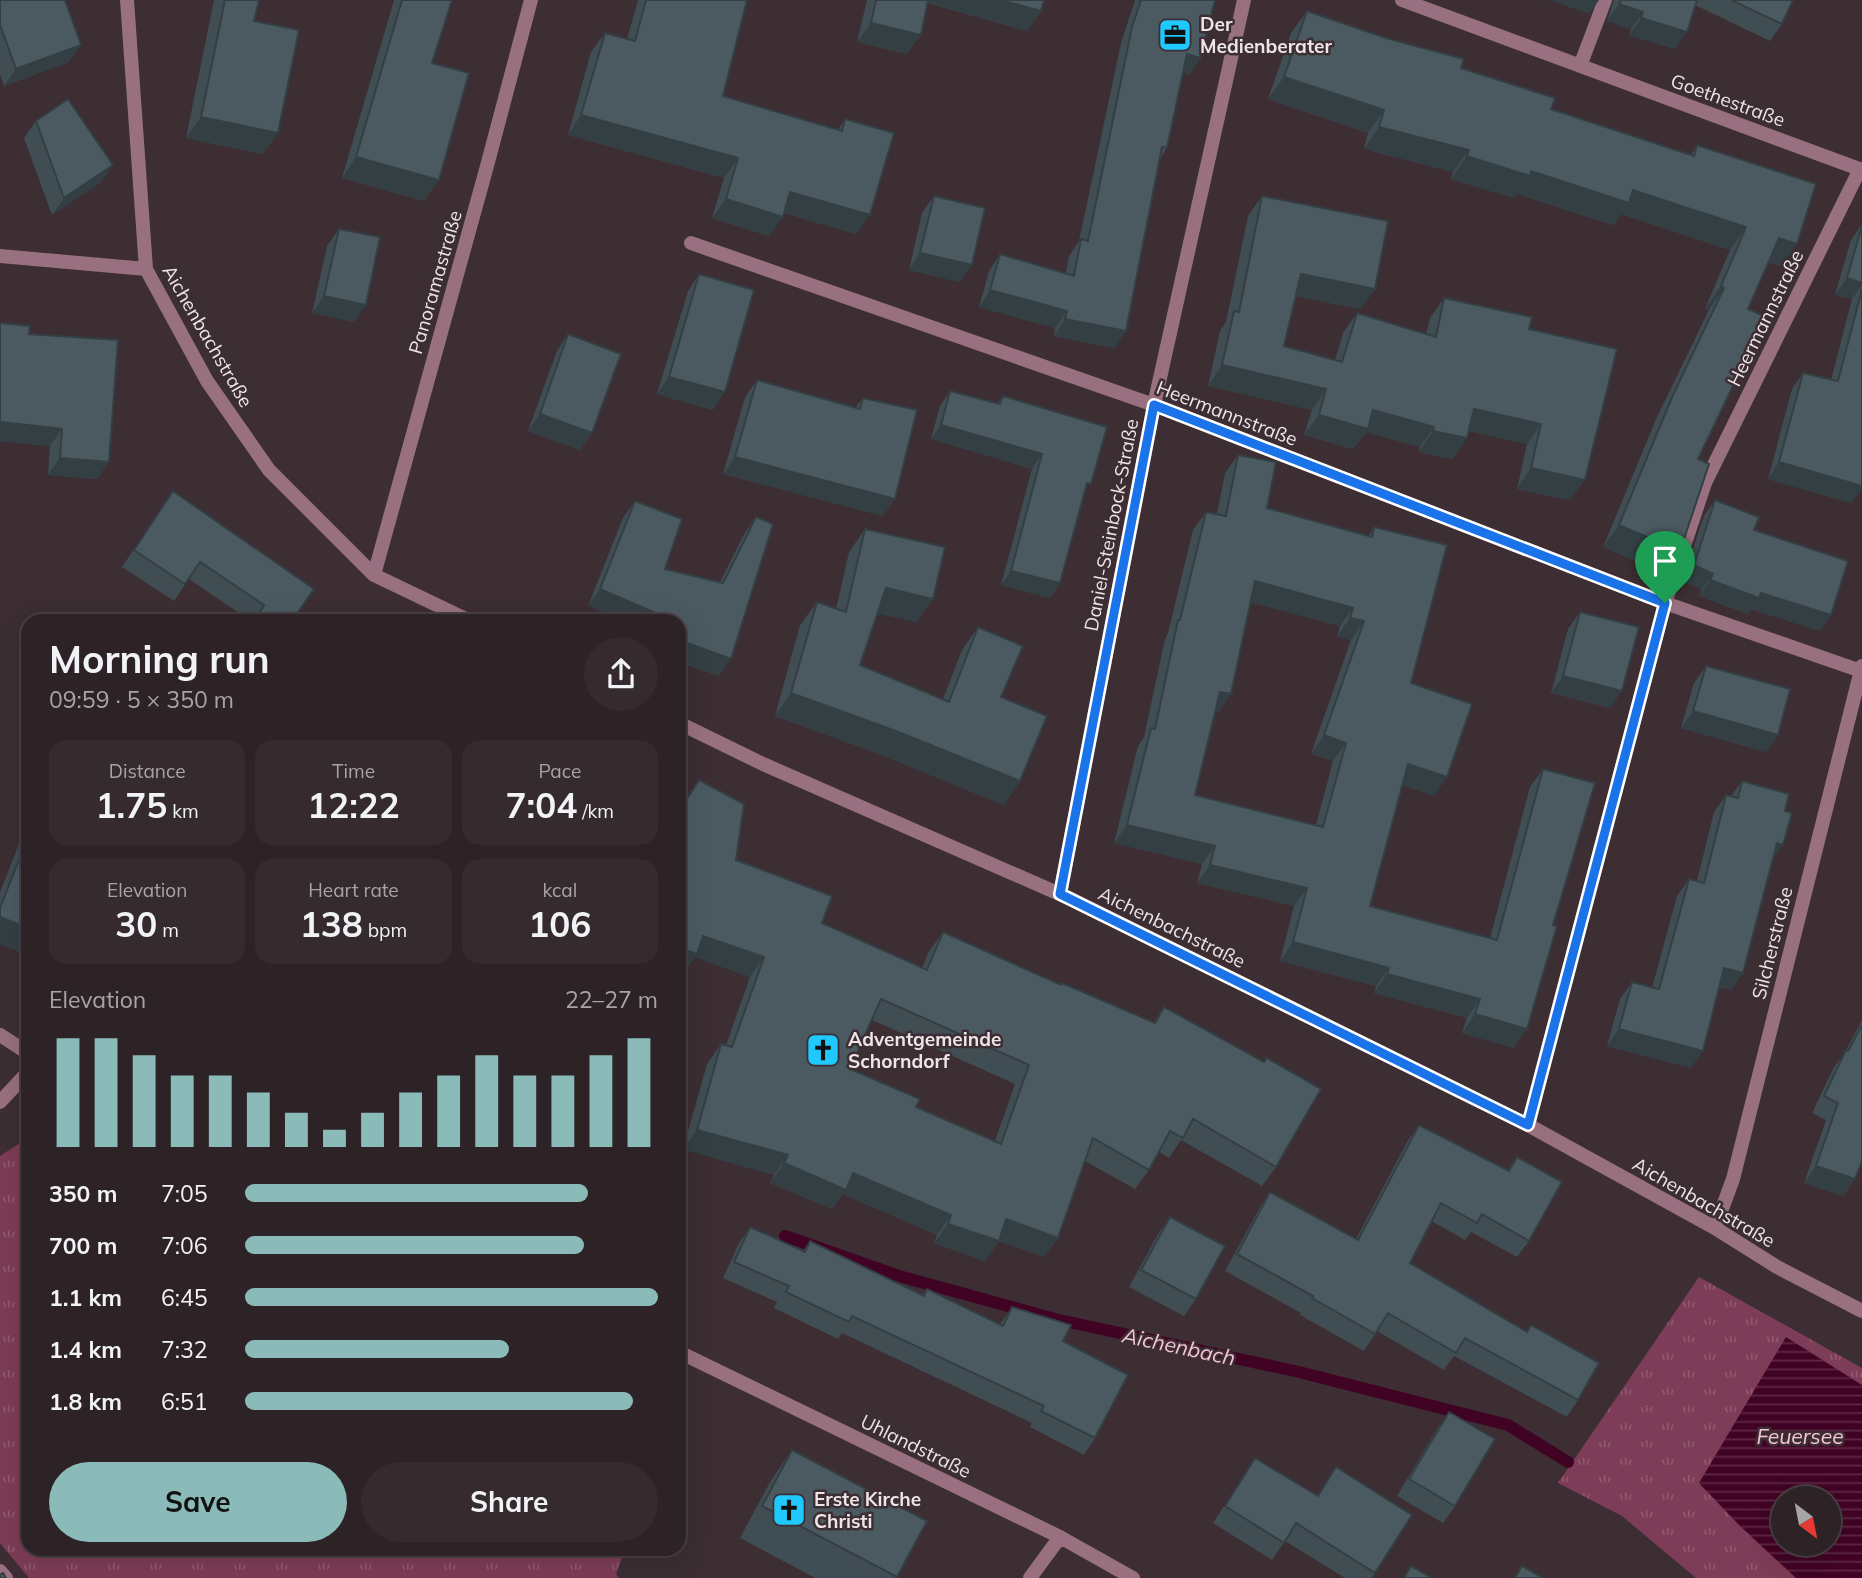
<!DOCTYPE html>
<html lang="en">
<head>
<meta charset="utf-8">
<style>
  body { margin:0; font-family:Mulish,sans-serif; background:#352a2e; color:#f1f3f6; height:100vh; display:flex; flex-direction:column; font-size:26px; white-space:nowrap }
  * { box-sizing:border-box; margin:0 }
  p { font-size:23px; color:#a7a4a7 }
  .icon { flex:none; width:38px; height:38px; fill:none; stroke:currentColor; stroke-width:2; stroke-linecap:round; stroke-linejoin:round }
  .map { position:relative; flex:1; overflow:hidden }
  .sheet { position:absolute; left:21px; top:614px; width:665px; height:942px; display:flex; flex-direction:column; background:#2d2226; border-radius:21px; box-shadow:0 7px 28px #0002,0 0 0 2px #483f43 }
  .sheet>* { flex:none }
  .needle { width:46px; rotate:148deg }
  .tools { position:absolute; left:1771px; top:1486px; display:grid; gap:14px }
  .tools a { display:grid; place-items:center; width:70px; height:70px; border-radius:50%; background:#2d2226; box-shadow:0 7px 28px #0002,0 0 0 2px #483f43; font-size:35px }
  .pin { position:absolute; display:grid; place-items:center; width:60px; height:60px; color:#fff; margin:-72px -30px; border-radius:50% 50% 50% 0; rotate:-45deg; box-shadow:0 0 7px #0007 }
  .pin .icon { rotate:45deg }
  .round { display:grid; place-items:center; flex:none; width:74px; height:74px; border-radius:37px; background:#352a2e }
  .overview { display:flex; align-items:center; justify-content:space-between; height:119px; padding:0 28px }
  h1 { font-size:38px; font-weight:700; line-height:52px }
  .stats { display:grid; grid-template-columns:repeat(3,1fr); gap:10px; height:119px; padding:7px 28px }
  .stats div { display:grid; align-content:center; border-radius:18px; background:#352a2e; text-align:center }
  .stats b { font-size:35px; font-weight:700 }
  .stats small { font-size:19px; font-weight:400 }
  .stats p { font-size:19px }
  .chart { height:196px; padding:14px 28px }
  .chart p { display:flex; justify-content:space-between }
  .chart svg { width:100%; height:126px; margin-top:7px; stroke:#8bbbb9; stroke-width:6 }
  .button { display:flex; gap:14px; margin-top:auto; padding:14px 28px }
  .button a { flex:1; height:80px; border-radius:42px; background:#8bbbb9; color:#111; font-size:28px; font-weight:700; line-height:80px; text-align:center }
  .button a+a { background:#352a2e; color:#f1f3f6 }
  ul { padding:0 28px; list-style:none; font-size:23px }
  li { display:grid; grid-template-columns:112px 84px 1fr; align-items:center; height:52px }
  li i { height:18px; border-radius:9px; background:#8bbbb9 }
  .map>svg:first-child { display:block }
</style>
</head>
<body>
<div class="map">
<svg width="1862" height="1578" viewBox="0 0 1862 1578">
  <defs>
    <pattern id="park-tufts" width="24" height="20" patternUnits="userSpaceOnUse" patternTransform="scale(1.75)"><rect width="24" height="20" fill="#7d3c57"/><path d="M3 7l-1-3M5 7V3M7 7l1-3M15 17l-1-3M17 17v-4M19 17l1-3" fill="none" stroke="#90586f"/></pattern>
    <pattern id="water-rules" width="6" height="5" patternUnits="userSpaceOnUse" patternTransform="scale(1.75)"><rect width="6" height="5" fill="#410324"/><path d="M0 2.5h6" fill="none" stroke="#5d2844"/></pattern>
  </defs>
  <rect width="100%" height="100%" fill="#3c2e33"/>
  <!-- park -->
  <path fill="url(#park-tufts)" fill-rule="evenodd" d="M28 1138V1549H625L616 1574 619 1578H29L0 1543V1156Z
    M1699 1277 1862 1368V1578H1696L1622 1516 1558 1483ZM1783 1498H1829V1544H1783Z"/>
  <!-- water -->
  <path fill="url(#water-rules)" fill-rule="evenodd" d="M1786 1337 1862 1385V1578H1796L1740 1526 1699 1483ZM1783 1498H1829V1544H1783Z"/>
  <g fill="none" stroke-linecap="round" stroke-linejoin="round">
    <!-- stream -->
    <path stroke="#410324" stroke-width="12" d="M785 1236 899 1276 1055 1319 1299 1372 1508 1425 1568 1462"/>
    <!-- street -->
    <path stroke="#98707f" stroke-width="14" d="M127 0 146 269 207 381 269 470 374 575 470 621
      M1402 0 1862 170
      M1580 66 1605 0
      M691 243 1154 405 1665 603 1861 671
      M0 256 146 269
      M374 575 487 166 531 0
      M679 723 763 764 1071 899 1528 1125 1715 1228 1777 1267 1862 1311
      M1060 894 1154 405 1244 0
      M0 1035 28 1053
      M0 1102 28 1072
      M1528 1125 1665 603 1705 483 1860 169
      M1715 1228 1733 1179 1862 666
      M679 1352 1060 1537 1133 1578
      M0 1571 6 1578
      M1030 1578 1060 1537"/>
  </g>
  <!-- wall -->
  <path fill="#404d53" fill-rule="evenodd" d="M0 0 69 62 4 86 0 74Z
    M214 0H259L254 21 263 154 186 138Z
    M394 0H452L432 63 424 201 342 178Z
    M638 0H747L723 96 838 130 845 119 856 234 784 213 769 236 712 218 724 178 568 135 591 52 605 33 627 39Z
    M867 0H1044L1041 11 1027 31 928 3 907 54 857 42Z
    M1135 0H1215L1200 58 1189 75 1183 73 1167 148 1161 157 1115 348 1054 336 1055 328 979 307 989 271 1000 254 1066 273 1069 256 1079 241 1121 43Z
    M1614 0H1793L1782 24 1770 41 1695 5 1675 49 1629 35 1631 29 1607 21Z
    M1307 11 1461 68 1551 109 1691 155 1697 145 1781 266 1768 262 1748 309 1698 459 1680 551 1665 574 1603 547 1657 417 1709 310 1705 309 1730 250 1621 214 1613 225 1517 194 1514 198 1451 179 1453 172 1364 149 1368 133 1268 99 1291 33Z
    M36 121 113 165 101 182 52 215 24 138Z
    M934 196 960 282 909 270 922 213Z
    M1262 196 1375 289 1360 309 1296 296 1284 346 1335 360 1343 333 1357 313 1426 334 1430 318 1444 298 1529 329 1570 500 1517 489 1527 444 1469 431 1453 459 1419 452 1420 447 1366 432 1353 449 1304 435 1312 410 1208 386 1220 331 1226 322 1248 216Z
    M1862 224V488L1851 503 1768 479 1792 389 1803 373 1831 380 1852 299 1835 295 1851 240Z
    M339 229 354 322 312 313 327 246Z
    M699 274 713 410 657 394 688 291Z
    M0 323 29 334 97 479 48 475 50 446 0 441Z
    M568 334 592 433 580 450 528 431 557 351Z
    M757 380 855 408 863 398 883 516 723 474 745 397Z
    M950 391 997 404 1003 396 1085 493 1060 583 1050 598 1001 585 1032 469 931 439 940 406Z
    M1238 455 1267 508 1368 536 1374 527 1411 683 1434 796 1402 785 1370 906 1490 938 1530 787 1543 769 1514 1048 1462 1033 1467 1018 1374 993 1376 986 1280 961 1294 906 1197 883 1202 864 1114 843 1138 746 1144 737 1165 639 1168 633 1193 530 1206 512 1217 514 1225 473ZM1250 602 1340 626 1337 636 1351 640 1311 754 1333 761 1316 825 1195 795 1215 712 1218 713Z
    M173 491 292 621H251L189 579 174 601 122 567Z
    M1715 500 1754 530 1820 631 1751 609 1748 614 1699 596 1702 589 1682 581 1704 516Z
    M635 501 665 569 720 582 744 534 756 517 719 676 679 662V621L588 606 623 518Z
    M865 529 933 599 916 622 877 613 860 665 943 699 962 650 978 627 1001 697 1020 781 1004 805 879 754 775 716 800 625 817 602 836 609 849 552Z
    M1580 612 1610 708 1551 693 1568 629Z
    M1706 666 1778 735 1766 752 1681 728 1694 683Z
    M699 780 736 860 822 923 922 968 929 951 943 932 1061 985 1154 1022 1164 1007 1276 1167 1262 1186 1181 1140 1169 1158 1159 1152 1149 1170 1135 1189 1085 1161 1058 1238 1044 1257 999 1241 985 1261 934 1243 937 1235 843 1194 832 1209 770 1183 774 1175 683 1149 707 1064 721 1044 726 1045 750 977 695 957 683 974 679 973V809ZM872 1020 1015 1084 995 1141 916 1107 850 1069Z
    M1742 781 1773 860 1743 973 1731 990 1719 987 1691 1068 1607 1046 1620 999 1632 982 1652 988 1677 896 1689 879 1697 881 1714 812 1726 795 1731 796Z
    M28 821V955L0 944V892Z
    M1862 1020V1161L1855 1179 1843 1196 1804 1183 1826 1120 1812 1113 1834 1067 1844 1054Z
    M1419 1125 1507 1171 1517 1157 1529 1241 1517 1257 1471 1232 1465 1240 1431 1221 1410 1263 1527 1332 1531 1325 1578 1400 1567 1417 1454 1356 1444 1370 1377 1331 1364 1351 1300 1315 1301 1313 1225 1271 1259 1209 1270 1192 1356 1239 1407 1142Z
    M1170 1217 1196 1299 1184 1316 1129 1287 1158 1234Z
    M750 1227 803 1251 810 1241 923 1295 927 1289 1000 1324 1012 1307 1063 1341 1095 1438 1084 1455 1030 1427 1032 1423 842 1333 838 1339 774 1308 777 1302 723 1278 739 1243Z
    M1449 1412 1455 1506 1443 1523 1397 1496 1437 1429Z
    M792 1450 927 1521 896 1578H815L740 1538 770 1482Z
    M1255 1458 1317 1496 1336 1467 1412 1515 1372 1578H1345L1285 1541 1272 1560 1213 1523Z"/>
  <!-- shaded-wall -->
  <path fill="#343f44" d="M920 0H1000L1041 11 1027 31Z
    M1549 0H1599L1589 14Z
    M1619 4 1643 12 1631 29 1607 21Z
    M1641 18 1687 32 1675 49 1629 35Z
    M871 23 921 35 907 54 857 42Z
    M81 45 69 62 4 86 16 69Z
    M1187 54 1200 58 1189 75 1176 71Z
    M1284 77 1384 110 1368 133 1268 99Z
    M581 115 738 158 724 178 568 135Z
    M201 117 278 133 263 154 186 138Z
    M1379 127 1469 150 1453 172 1364 149Z
    M1467 156 1531 171 1633 190 1746 227 1730 250 1621 214 1613 225 1517 194 1514 198 1451 179Z
    M356 157 439 180 424 201 342 178Z
    M113 165 101 182 52 215 64 198Z
    M790 192 870 215 856 234 777 211Z
    M726 199 783 217 769 236 712 218Z
    M1779 238 1797 244 1781 266 1763 260Z
    M920 253 972 265 960 282 909 270Z
    M1301 274 1375 289 1360 309 1287 294Z
    M1847 278 1862 283V285L1852 299 1835 295Z
    M1721 286 1724 288 1709 310 1705 309Z
    M990 290 1067 311 1055 328 979 307Z
    M324 296 366 305 354 322 312 313Z
    M1065 319 1126 331 1115 348 1054 336Z
    M1222 365 1326 389 1312 410 1208 386Z
    M669 377 725 392 713 410 657 394Z
    M1474 409 1541 424 1527 444 1460 429Z
    M1373 410 1434 427 1420 447 1366 432 1353 449 1304 435 1319 415Z
    M540 414 592 433 580 450 528 431Z
    M0 422 62 429 50 446 0 441Z
    M941 425 1042 454 1032 469 931 439Z
    M1433 431 1467 438 1453 459 1419 452Z
    M735 457 895 499 883 516 723 474Z
    M60 458 109 462 97 479 48 475Z
    M1779 462 1862 486V488L1851 503 1768 479Z
    M1531 468 1585 480 1570 500 1517 489Z
    M1619 525 1680 551 1665 574 1603 547Z
    M1694 565 1713 574 1702 589 1682 581Z
    M1011 571 1060 583 1050 598 1001 585Z
    M1710 580 1761 593 1831 615 1820 631 1751 609 1748 614 1699 596Z
    M1255 581 1353 608 1340 626 1242 600Z
    M886 588 933 599 916 622 869 612Z
    M600 589 674 621H623L588 606Z
    M1350 618 1364 621 1351 640 1337 636Z
    M679 640 731 659 719 676 679 662Z
    M1563 676 1622 691 1610 708 1551 693Z
    M1220 692 1231 694 1218 713 1207 710Z
    M791 693 896 731 1020 781 1004 805 879 754 775 716Z
    M1693 711 1778 735 1766 752 1681 728Z
    M1324 735 1346 743 1333 761 1311 754Z
    M1408 764 1447 777 1434 796 1395 782Z
    M1127 825 1215 846 1202 864 1114 843Z
    M1777 843 1783 845 1771 862Z
    M1210 865 1307 888 1294 906 1197 883Z
    M0 917 28 928V955L0 944Z
    M703 936 764 957 750 977 695 957 683 974 679 973V948Z
    M1293 942 1389 968 1376 986 1280 961Z
    M1724 968 1743 973 1731 990 1712 985Z
    M1387 974 1480 999 1467 1018 1374 993Z
    M1475 1014 1527 1029 1514 1048 1462 1033Z
    M1619 1029 1703 1051 1691 1068 1607 1046Z
    M697 1130 788 1155 774 1175 683 1149Z
    M784 1163 853 1173 951 1215 937 1235 843 1194 832 1209 770 1183Z
    M1816 1166 1855 1179 1843 1196 1804 1183Z
    M1006 1219 1058 1238 1044 1257 999 1241 985 1261 934 1243 948 1224Z"/>
  <!-- building -->
  <path fill="#4b5a61" stroke="#343f44" stroke-width="2" fill-rule="evenodd" d="M0 0H65L81 45 16 69 0 25Z
    M225 0H259L254 21 299 30 278 133 201 117Z
    M402 0H452L432 63 469 73 439 180 356 157Z
    M646 0H747L723 96 842 131 845 119 894 133 870 215 790 192 783 217 726 199 738 158 581 115 605 33 635 41Z
    M876 0H928L921 35 871 23Z
    M1000 0H1044L1041 11Z
    M1141 0H1215L1200 58 1187 54 1167 148 1162 147 1126 331 1065 319 1067 311 990 290 1000 254 1074 276 1081 239 1088 241 1132 27Z
    M1621 0H1697L1687 32 1641 18 1643 12 1619 4Z
    M1731 0H1793L1782 24Z
    M1307 11 1386 38 1464 59 1461 68 1555 98 1551 109 1694 156 1697 145 1816 184 1797 244 1779 238 1748 309 1766 317 1698 459 1709 464 1680 551 1619 525 1673 395 1724 288 1721 286 1746 227 1633 190 1629 203 1531 171 1530 176 1467 156 1469 150 1379 127 1384 110 1284 77Z
    M68 99 113 165 64 198 36 121Z
    M934 196 985 208 972 265 920 253Z
    M1262 196 1388 221 1375 289 1301 274 1284 346 1342 362 1357 313 1436 337 1444 298 1532 317 1529 329 1617 349 1585 480 1531 468 1541 424 1474 409 1467 438 1433 431 1434 427 1373 410 1368 429 1319 415 1326 389 1222 365 1234 311 1239 312Z
    M1862 225V283L1847 278Z
    M339 229 380 237 366 305 324 296Z
    M699 274 754 290 725 392 669 377Z
    M1862 289V486L1779 462 1803 373 1838 381Z
    M0 323 30 326 29 334 118 340 109 462 60 458 62 429 0 422Z
    M568 334 621 354 592 433 540 414Z
    M757 380 860 409 863 398 917 410 895 499 735 457Z
    M950 391 1000 404 1003 396 1107 427 1091 484 1087 483 1060 583 1011 571 1042 454 941 425Z
    M1238 455 1276 462 1267 508 1372 537 1374 527 1447 545 1411 683 1472 704 1447 777 1408 764 1370 906 1497 940 1543 769 1595 783 1553 925 1557 926 1527 1029 1475 1014 1480 999 1387 974 1389 968 1293 942 1307 888 1210 865 1215 846 1127 825 1151 728 1155 729 1178 620H1180L1206 512 1226 516ZM1255 581 1353 608 1350 618 1364 621 1324 735 1346 743 1323 827 1195 795 1220 692 1231 694Z
    M173 491 314 589 292 621H255L264 605 200 562 185 584 134 550Z
    M1715 500 1759 517 1754 530 1848 561 1831 615 1761 593 1759 598 1710 580 1713 574 1694 565Z
    M635 501 682 519 665 569 723 583 756 517 773 524 731 659 679 640V621H674L600 589Z
    M865 529 945 547 933 599 886 588 860 665 949 702 978 627 1023 646 1001 697 1047 716 1020 781 896 731 791 693 817 602 846 612Z
    M1580 612 1639 627 1622 691 1563 676Z
    M1706 666 1790 689 1778 735 1693 711Z
    M699 780 744 804 736 860 832 896 822 923 927 970 943 932 1061 985 1062 983 1155 1023 1164 1007 1264 1062 1267 1058 1321 1089 1276 1167 1193 1119 1183 1138 1170 1131 1149 1170 1093 1138 1058 1238 1006 1219 999 1241 948 1224 951 1215 853 1173 846 1190 784 1163 788 1155 697 1130 721 1044 732 1047 764 957 703 936 697 954 679 948V811ZM881 999 1029 1065 1001 1144 916 1107 920 1099 850 1069Z
    M1742 781 1789 794 1785 811 1792 813 1783 845 1777 843 1743 973 1724 968 1703 1051 1619 1029 1632 982 1659 989 1689 879 1704 883 1726 795 1738 798Z
    M28 837V928L0 917V908Z
    M1862 1025V1161L1855 1179 1816 1166 1838 1103 1824 1096 1846 1050 1848 1051Z
    M1419 1125 1509 1171 1517 1157 1562 1182 1529 1241 1482 1214 1477 1223 1441 1203 1410 1263 1527 1332 1531 1325 1599 1363 1578 1400 1465 1338 1456 1353 1388 1313 1375 1334 1312 1298 1313 1296 1237 1254 1270 1192 1358 1240Z
    M1170 1217 1225 1246 1196 1299 1141 1270Z
    M750 1227 805 1252 810 1241 924 1296 927 1289 1003 1326 1012 1307 1071 1325 1063 1341 1128 1375 1095 1438 1041 1411 1044 1406 852 1316 849 1322 786 1292 789 1286 734 1262Z
    M1449 1412 1495 1439 1455 1506 1409 1479Z
    M792 1450 927 1521 897 1577 762 1506Z
    M1255 1458 1318 1496 1336 1467 1412 1515 1375 1573 1296 1523 1284 1543 1225 1506Z
    M1411 1566 1432 1578H1404Z
    M1522 1566 1543 1578H1515Z
    M3 1573 6 1578H0V1575Z"/>
  <g fill="none" stroke-linecap="round" stroke-linejoin="round">
    <defs>
      <path id="route" d="M1154 405 1665 603 1528 1125 1060 894Z"/>
    </defs>
    <!-- route casing -->
    <use href="#route" stroke="#fff" stroke-width="14"/>
    <!-- route -->
    <use href="#route" stroke="#1a73e8" stroke-width="9"/>
  </g>
  <!-- icons -->
  <defs>
    <symbol id="office-square" viewBox="-11 -11 22 22"><rect x="-9" y="-9" width="18" height="18" rx="4" fill="#20c9fd" stroke="#3c2e33"/><path d="M-6-3h4V-5.5h4V-3h4V5H-6ZM-1-4.5V-3h2v-1.5ZM-6 0V1H6V0Z" fill="#111"/></symbol>
    <symbol id="church-square" viewBox="-11 -11 22 22"><rect x="-9" y="-9" width="18" height="18" rx="4" fill="#20c9fd" stroke="#3c2e33"/><path d="M-1.2-6h2.4v3.5h3.3v2.4h-3.3V6h-2.4V-.1h-3.3v-2.4h3.3Z" fill="#111"/></symbol>
  </defs>
  <g fill-rule="evenodd">
    <use href="#office-square" x="1156" y="16" width="38" height="38"/>
    <use href="#church-square" x="804" y="1031" width="38" height="38"/>
    <use href="#church-square" x="770" y="1491" width="38" height="38"/>
  </g>
  <g text-anchor="middle" dominant-baseline="central" stroke-width="5" stroke-linejoin="round" paint-order="stroke">
    <!-- poi labels -->
    <g font-size="19" font-weight="bold" fill="#eee5e8" stroke="#3c2e33" text-anchor="start">
      <text x="1200" y="24">Der<tspan x="1200" dy="22">Medienberater</tspan></text>
      <text x="848" y="1039">Adventgemeinde<tspan x="848" dy="22">Schorndorf</tspan></text>
      <text x="814" y="1499">Erste Kirche<tspan x="814" dy="22">Christi</tspan></text>
    </g>
    <!-- street labels -->
    <g font-size="19" fill="#eee5e8" stroke="#3c2e33">
      <text transform="translate(1728 100) rotate(20)">Goethestraße</text>
      <text transform="translate(435 282) rotate(-74)">Panoramastraße</text>
      <text transform="translate(1765 318) rotate(-64)">Heermannstraße</text>
      <text transform="translate(208 336) rotate(60)">Aichenbachstraße</text>
      <text transform="translate(1227 413) rotate(21)">Heermannstraße</text>
      <text transform="translate(1111 525) rotate(-79)">Daniel-Steinbock-Straße</text>
      <text transform="translate(1172 927) rotate(26)">Aichenbachstraße</text>
      <text transform="translate(1772 943) rotate(-76)">Silcherstraße</text>
      <text transform="translate(1704 1202) rotate(30)">Aichenbachstraße</text>
      <text transform="translate(916 1446) rotate(26)">Uhlandstraße</text>
    </g>
    <!-- water labels -->
    <g font-size="21" font-style="italic" fill="#f5c4d6" stroke="#3c2e33">
      <text transform="translate(1179 1346) rotate(12)">Aichenbach</text>
      <text x="1800" y="1436">Feuersee</text>
    </g>
  </g>
</svg>
<div class="tools">
<a><svg class="needle" viewBox="-14 -14 28 28"><path d="M0-13l5 13h-10z" fill="#e53935"/><path d="M0 13l5-13h-10z" fill="#a7a4a7"/></svg></a>
</div>
<div class="pin" style="left:1665px;top:603px;background:#1e9e55"><svg class="icon" aria-label="arrive" viewBox="0 0 24 24"><path d="M6 21V4h12l-3 4 3 4H6"/></svg></div>
<section class="sheet">
<div class="overview"><div><h1>Morning run</h1><p>09:59 · 5 × 350 m</p></div><a class="round"><svg class="icon" aria-label="share" viewBox="0 0 24 24"><path d="M12 15V3M7 8l5-5 5 5M5 13v7h14v-7"/></svg></a></div>
<div class="stats">
<div><p>Distance</p><b>1.75<small> km</small></b></div>
<div><p>Time</p><b>12:22</b></div>
<div><p>Pace</p><b>7:04<small> /km</small></b></div>
</div>
<div class="stats">
<div><p>Elevation</p><b>30<small> m</small></b></div>
<div><p>Heart rate</p><b>138<small> bpm</small></b></div>
<div><p>kcal</p><b>106</b></div>
</div>
<div class="chart"><p><span>Elevation</span>22–27 m</p>
<svg viewBox="0 0 160 44" preserveAspectRatio="none"><path d="M5 44V6M15 44V6M25 44V12M35 44V19M45 44V19M55 44V25M65 44V32M75 44V38M85 44V32M95 44V25M105 44V19M115 44V12M125 44V19M135 44V19M145 44V12M155 44V6"/></svg>
</div>
<ul>
<li><b>350 m</b>7:05<i style="width:83%"></i></li>
<li><b>700 m</b>7:06<i style="width:82%"></i></li>
<li><b>1.1 km</b>6:45<i style="width:100%"></i></li>
<li><b>1.4 km</b>7:32<i style="width:64%"></i></li>
<li><b>1.8 km</b>6:51<i style="width:94%"></i></li>
</ul>
<div class="button"><a>Save</a><a>Share</a></div>
</section>
</div>
</body>
</html>
